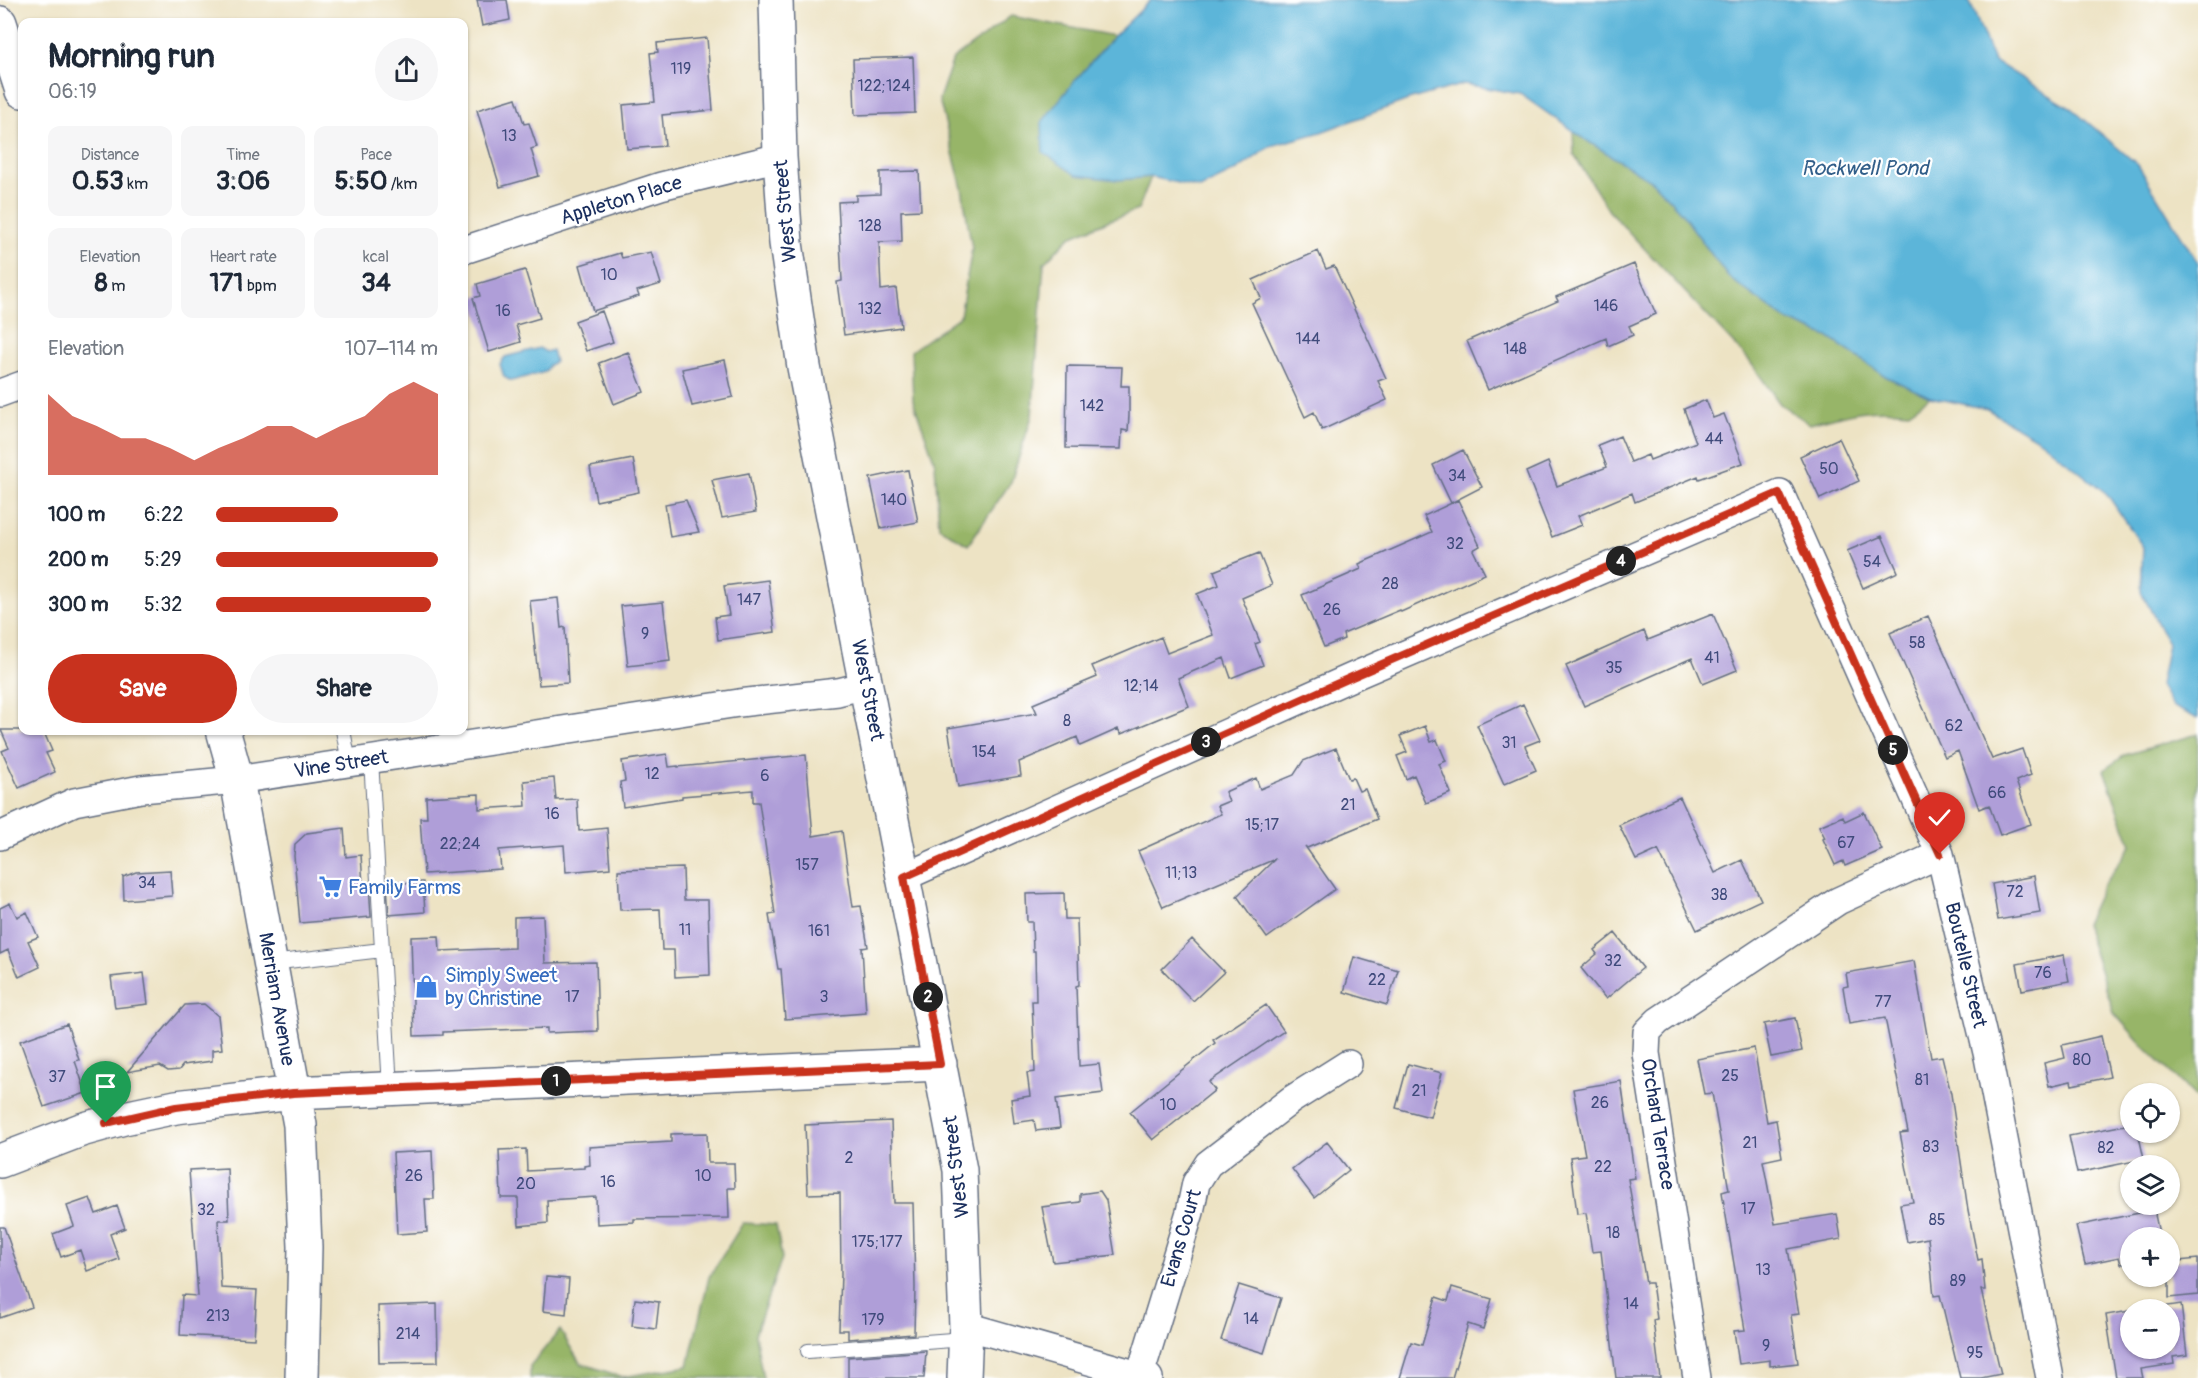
<!DOCTYPE html>
<html lang="en">
<head>
<meta charset="utf-8">
<style>
  body { margin:0; font-family:Pangolin,sans-serif; background:#f6f6f7; color:#1f2937; height:100vh; display:flex; flex-direction:column; font-size:22px; white-space:nowrap }
  * { box-sizing:border-box; margin:0 }
  p { font-size:20px; color:#747a83 }
  .icon { flex:none; width:33px; height:33px; fill:none; stroke:currentColor; stroke-width:2; stroke-linecap:round; stroke-linejoin:round }
  .map { position:relative; flex:1; overflow:hidden }
  .sheet { position:absolute; left:18px; top:18px; width:450px; height:717px; display:flex; flex-direction:column; background:#fff; border-radius:12px; box-shadow:0 2px 4px #0004 }
  .sheet>* { flex:none }
  .fabs { position:absolute; left:2120px; top:1083px; display:grid; gap:12px }
  .fabs a { display:grid; place-items:center; width:60px; height:60px; border-radius:50%; background:#fff; box-shadow:0 2px 4px #0004; font-size:30px }
  .pin { position:absolute; display:grid; place-items:center; width:51px; height:51px; color:#fff; margin:-62px -26px; border-radius:50% 50% 50% 0; rotate:-45deg; box-shadow:0 0 6px #0007 }
  .pin .icon { rotate:45deg }
  .km { position:absolute; width:30px; height:30px; margin:-15px; border-radius:50%; background:#222; color:#fff; font-size:16px; line-height:30px; text-align:center }
  .round { display:grid; place-items:center; flex:none; width:63px; height:63px; border-radius:32px; background:#f6f6f7 }
  .summary { display:flex; align-items:center; justify-content:space-between; height:102px; padding:0 30px }
  h1 { font-size:33px; font-weight:800; line-height:45px }
  .figures { display:grid; grid-template-columns:repeat(3,1fr); gap:9px; height:102px; padding:6px 30px }
  .figures div { display:grid; align-content:center; border-radius:12px; background:#f6f6f7; text-align:center }
  .figures b { font-size:26px; font-weight:800 }
  .figures small { font-size:16px; font-weight:400 }
  .figures p { font-size:16px }
  .chart { height:168px; padding:12px 30px }
  .chart p { display:flex; justify-content:space-between }
  .chart svg { width:100%; height:108px; margin-top:6px; fill:#c8321e; opacity:.7 }
  .button { display:flex; gap:12px; margin-top:auto; padding:12px 30px }
  .button a { flex:1; height:69px; border-radius:36px; background:#c8321e; color:#fff; font-size:24px; font-weight:800; line-height:69px; text-align:center }
  .button a+a { background:#f6f6f7; color:#1f2937 }
  ul { padding:0 30px; list-style:none; font-size:20px }
  li { display:grid; grid-template-columns:96px 72px 1fr; align-items:center; height:45px }
  li i { height:15px; border-radius:8px; background:#c8321e }
  .map>svg:first-child { display:block }
</style>
</head>
<body>
<div class="map">
<svg width="2198" height="1378" viewBox="0 0 2198 1378">
  <rect width="100%" height="100%" fill="#fff"/>
  <filter id="ink" filterUnits="userSpaceOnUse"><feTurbulence type="fractalNoise" baseFrequency=".0167" numOctaves="2"/><feDisplacementMap in="SourceGraphic" scale="12" xChannelSelector="R" yChannelSelector="G"/><feConvolveMatrix kernelMatrix="1 2 1 2 8 2 1 2 1" color-interpolation-filters="sRGB"/></filter>
  <filter id="wash" filterUnits="userSpaceOnUse"><feTurbulence type="fractalNoise" baseFrequency=".008" numOctaves="4" result="noise"/><feDisplacementMap in="SourceGraphic" scale="24" xChannelSelector="R" yChannelSelector="G"/><feGaussianBlur stdDeviation="1.35" result="paint"/><feColorMatrix in="noise" values="0 0 0 0 0 0 0 0 0 0 0 0 0 0 0 0 0 1.4 0 .05"/><feComposite in="paint" operator="in"/></filter>
  <g filter="url(#wash)">
    <rect width="100%" height="100%" fill="#ede3c4"/>
    <!-- forest -->
    <path fill="#97b567" stroke="#597262" stroke-width="1.5" d="M1011 16 1114 36 1072 84 1118 180 1151 177 1138 210 1110 220 1070 237 1044 263 1032 416 1011 482 968 545 939 527 935 463 913 400 911 351 960 316 972 249 962 188 939 99 953 59Z
      M1573 131 1652 181 1681 212 1728 277 1787 320 1828 337 1887 377 1930 397 1909 412C1867 407 1850 413 1810 424L1780 404 1748 359 1609 211 1574 155Z
      M2198 734V1099L2145 1048 2114 1013 2085 924 2101 889 2131 845 2104 770 2125 755Z
      M743 1223 776 1225 782 1258 755 1334 763 1378H530V1366L560 1330 580 1363 623 1377 688 1366 709 1277Z"/>
    <!-- water -->
    <path fill="#5bb5d9" stroke="#3b729c" stroke-width="1.5" d="M1151 0H1969L1994 61 2072 109 2138 165 2198 263V719L2172 706 2160 685 2168 644 2141 591 2143 547 2107 494 2041 441 1987 409 1930 397 1887 377 1828 337 1787 320 1728 277 1681 212 1652 181 1589 142 1520 94 1464 84 1408 100 1321 132 1271 146 1237 170 1200 188 1151 177 1118 180 1076 175 1043 152 1042 122 1072 84 1114 36Z
      M539 348 546 352 552 350 555 362 549 365 545 372 511 381 504 377 500 364 505 357Z"/>
    <g id="blocks">
      <!-- building -->
      <path fill="#af9ed8" d="M477 0H507L510 20 482 26Z
        M707 38 713 110 662 115 665 146 627 149 623 105 655 102 650 53 658 52 657 43Z
        M913 57 915 113 855 115 853 59Z
        M516 98 524 124 529 123 537 147 531 149 539 176 500 187 477 110Z
        M919 171 921 210 901 211 902 241 879 242 881 290 896 288 901 327 844 335 837 282 842 281 838 202 856 201V195L880 194V172Z
        M1318 251 1326 269 1334 266 1386 378 1378 381 1387 400 1322 430 1314 412 1305 417 1252 303 1261 298 1253 280Z
        M651 252 661 284 637 291 639 296 593 311 580 265 620 253 622 258Z
        M1634 264 1656 314 1629 326 1633 335 1608 346 1606 338 1488 390 1467 341 1558 301 1556 297Z
        M525 270 540 318 516 325 521 342 489 352 473 298 480 296 477 284Z
        M602 311 613 342 586 351 575 321Z
        M628 352 644 392 614 404 599 363Z
        M725 360 733 397 692 406 682 369Z
        M1067 366 1122 367 1121 386H1129V415L1128 431 1122 430 1121 449 1066 448Z
        M1706 400 1713 418 1724 414 1743 463 1699 479 1698 476 1635 502 1632 493 1578 516 1582 525 1552 537 1526 472 1548 462 1557 486 1607 467 1598 445 1620 436 1631 462 1648 455 1650 460 1696 442 1684 409Z
        M1839 438 1859 481 1820 499 1800 456Z
        M1463 450 1482 487 1451 503 1433 465Z
        M633 459 639 492 596 501 590 467Z
        M908 470 918 522 881 529 870 478Z
        M749 473 756 512 722 518 712 480Z
        M686 500 699 532 670 537 665 504Z
        M1458 500 1480 546 1473 550 1485 574 1401 612 1400 610 1343 634 1344 639 1324 647 1302 595 1361 569 1359 564 1432 532 1424 516Z
        M1882 536 1898 572 1863 588 1847 551Z
        M1259 553 1272 585 1242 598 1260 642 1255 644 1263 665 1231 678 1224 658 1178 678 1189 706 1121 734 1118 729 1080 746 1077 737 1019 762 1021 776 958 787 948 728 1037 713 1033 704 1097 677 1092 666 1161 637 1167 653 1213 635 1197 594 1219 585 1214 571Z
        M768 580 775 632 718 640 715 617 729 615 724 586Z
        M558 598 561 628 565 627 568 683 539 685 530 601Z
        M663 602 670 661 628 666 621 606Z
        M1713 614 1737 670 1703 684 1692 658 1584 706 1566 666 1644 631 1648 640Z
        M1928 616 1992 759 2022 749 2031 775 2016 781 2031 824 2000 835 1989 805 1979 809 1958 751 1945 757 1890 633Z
        M1523 704 1540 740 1525 746 1536 770 1504 784 1477 725Z
        M1425 726 1431 742 1437 740 1446 761 1439 764 1451 793 1426 803 1414 775 1406 779 1397 756 1407 752 1400 736Z
        M1 730H43L52 751 46 753 55 772 19 788 2 751 9 748Z
        M1336 748 1349 779 1353 778 1359 791 1365 789 1377 819 1307 848 1305 846 1335 889 1267 938 1237 896 1275 859 1163 907 1138 851 1221 814 1217 806 1229 801 1225 792 1256 778 1260 789 1294 775 1303 761Z
        M667 754 669 767 678 766V767L806 755 813 836 842 831 853 907 861 906 868 947 862 948 866 1013 785 1019 781 969H778L769 915 775 914 759 802H753V790L682 796V798L623 807 620 782 625 781 622 761Z
        M554 778 556 800 577 799 579 831 607 828 610 868 566 872 564 845 499 850 501 869 424 874 420 818H427L426 797 479 794V809L526 806 524 781Z
        M1680 797 1715 873 1742 860 1761 900 1697 930 1658 850 1636 860 1619 825Z
        M1864 812 1882 850 1845 866 1843 861 1835 865 1823 839 1825 838 1819 826 1843 816 1845 821Z
        M344 828 346 857 361 855 363 885H369L371 917 300 923 294 856 295 844 307 833Z
        M683 868 684 900H708L710 975 675 977 674 950H662L660 909 620 910 618 870Z
        M170 870 172 896 124 900 123 877 136 872Z
        M2034 876 2040 913 1998 920 1992 884Z
        M423 882 425 912 389 915 387 884Z
        M1064 893 1065 919H1077L1079 985 1076 986 1079 1066 1099 1064 1103 1093 1056 1099 1060 1128 1036 1131 1034 1120 1014 1123 1011 1099 1030 1096 1027 1073 1035 1072 1032 1001H1036L1035 951H1033L1032 922H1027L1026 894Z
        M10 903 17 917 27 912 38 937 28 941 40 967 19 977 8 950 0 954V908Z
        M543 916 545 963 596 962 598 1031 547 1033V1028L443 1032V1035L414 1036 411 937 439 936 440 951 514 948V917Z
        M1615 933 1643 968 1606 999 1581 968 1597 954 1594 950Z
        M1192 939 1224 972 1193 1001 1162 969Z
        M2064 955 2069 981 2022 990 2017 964Z
        M1354 957 1398 970 1387 1005 1344 992Z
        M1914 961 1931 1058 1942 1056 1951 1094 1968 1210 1978 1260 1982 1259 1985 1290H1981L2001 1374 1981 1378H1960L1940 1295 1934 1296 1928 1238 1907 1242 1900 1204 1913 1202 1900 1133 1908 1132 1885 1018 1849 1024 1843 987 1848 986 1846 973Z
        M144 973 148 1004 115 1008 111 977Z
        M204 1004 218 1016 222 1049 212 1050V1061L183 1065 179 1070 168 1071 160 1066 127 1072 185 1005Z
        M1266 1005 1284 1031 1209 1082 1215 1090 1153 1140 1130 1112 1215 1043 1213 1040Z
        M1795 1018 1802 1051 1771 1057 1764 1024Z
        M67 1024 79 1060 75 1061 86 1093 44 1107 20 1041Z
        M2101 1036 2110 1077 2072 1085 2071 1081 2049 1086 2044 1063 2065 1058 2062 1045Z
        M1754 1048 1767 1122 1776 1120 1782 1157 1763 1161 1775 1224 1837 1214 1841 1239 1788 1249 1799 1314 1791 1315 1798 1363 1770 1366V1360L1739 1364 1734 1331 1745 1330 1722 1192 1729 1190 1712 1093 1704 1094 1697 1059Z
        M1408 1064 1442 1073 1430 1117 1396 1108Z
        M1621 1081 1635 1178 1628 1179 1646 1283H1652L1657 1319 1653 1320 1660 1378H1616L1601 1251 1592 1252 1586 1213 1577 1214 1570 1157 1585 1155 1573 1089Z
        M891 1121 894 1203H913L915 1287 914 1334 848 1339V1330H839L841 1274 840 1193 808 1194 805 1125Z
        M2130 1124V1132H2138L2144 1159 2077 1173 2069 1136Z
        M707 1133 708 1163H734L735 1188H728L729 1218 634 1219V1222L597 1224 596 1197 547 1200 548 1223 519 1226 518 1198H501L499 1150 526 1149 527 1171 584 1168V1166L590 1165 589 1147 671 1142V1134Z
        M1327 1142 1349 1170 1314 1198 1292 1169Z
        M432 1151 434 1199H425L427 1232 397 1234 393 1153Z
        M227 1168 229 1220H218L221 1288 257 1290 254 1339 180 1335 182 1295 198 1296 189 1170Z
        M1100 1191 1106 1200 1115 1255 1053 1262 1042 1207 1080 1202V1194Z
        M90 1198 96 1214 117 1206 125 1228 110 1234 119 1259 87 1271 80 1250 61 1257 53 1234 74 1226 67 1206Z
        M2154 1210 2160 1238H2130V1262L2121 1264 2119 1257 2085 1264 2076 1226Z
        M0 1227H4L32 1307 0 1318Z
        M2198 1259V1295L2169 1298V1262Z
        M546 1277 569 1279 566 1314 543 1311Z
        M1239 1285 1281 1298 1264 1353 1221 1340Z
        M1452 1287 1492 1299 1483 1329 1468 1324 1452 1378H1400L1411 1342 1422 1345 1436 1297 1448 1301Z
        M635 1299 659 1302 656 1329 632 1326Z
        M437 1304 438 1362 379 1363 378 1306Z
        M2181 1304 2187 1355 2173 1357 2174 1364 2141 1369 2143 1378H2116L2106 1315 2130 1311V1348H2169V1310H2142Z
        M926 1351 924 1378H848V1357Z"/>
    </g>
  </g>
  <g filter="url(#ink)">
    <use href="#blocks" fill-opacity="0" stroke="#646e82" stroke-width="1.5"/>
    <g fill="none" stroke-linecap="round" stroke-linejoin="round">
      <defs>
        <path id="lane" d="M343 730 349 763
          M371 759 390 1088
          M271 963 382 950
          M808 1351 965 1339"/>
        <path id="street" d="M464 250 661 186 780 157
          M0 393 22 385
          M0 836 74 802 141 789 237 780 739 703 838 692 867 685
          M904 877 1352 677 1780 493 1940 854 1988 1057 2050 1378
          M966 1326 1149 1378
          M1140 1375 1190 1212 1196 1183 1208 1164 1291 1100 1348 1064
          M1697 1378 1646 1053 1647 1032 1658 1021 1838 901 1940 854"/>
        <path id="secondary" d="M776 0 780 157 786 243 804 367 960 1170 966 1326 964 1378
          M0 23 22 91
          M223 730 237 780 300 1125 305 1247 302 1378
          M0 1161 81 1130 124 1118 176 1107 293 1093 940 1064"/>
      </defs>
      <!-- lane casing -->
      <use href="#lane" stroke="#646e82" stroke-width="16"/>
      <!-- street casing -->
      <use href="#street" stroke="#646e82" stroke-width="30"/>
      <!-- secondary casing -->
      <use href="#secondary" stroke="#646e82" stroke-width="36"/>
      <!-- lane -->
      <use href="#lane" stroke="#fff" stroke-width="14"/>
      <!-- street -->
      <use href="#street" stroke="#fff" stroke-width="27"/>
      <!-- secondary -->
      <use href="#secondary" stroke="#fff" stroke-width="33"/>
    </g>
  </g>
  <g fill="none" stroke-linecap="round" stroke-linejoin="round" filter="url(#ink)">
    <defs>
      <path id="route" d="M106 1123 176 1107 293 1093 940 1064 904 877 1352 677 1779 493 1940 854"/>
    </defs>
    <!-- route casing -->
    <use href="#route" stroke="#fff" stroke-width="12"/>
    <!-- route -->
    <use href="#route" stroke="#c8321e" stroke-width="8"/>
  </g>
  <!-- icons -->
  <defs>
    <symbol id="supermarket-bare" viewBox="-9 -9 18 18"><path d="M-6-5.5h2.5l.6 2H6L4.5 2H-2.5L-4.4-4H-6ZM-1.5 3.2a1.3 1.3 0 1 0 .1 0ZM3 3.2a1.3 1.3 0 1 0 .1 0Z" fill="#3f7fe0" stroke="#fff" stroke-width="2.5" paint-order="stroke"/></symbol>
    <symbol id="shop-bare" viewBox="-9 -9 18 18"><path d="M-5-2.5h2.3a2.7 3.5 0 0 1 5.4 0H5L5.5 6h-11ZM-1.5-2.5h3a1.5 2.3 0 0 0-3 0Z" fill="#3f7fe0" stroke="#fff" stroke-width="2.5" paint-order="stroke"/></symbol>
  </defs>
  <g fill-rule="evenodd">
    <use href="#supermarket-bare" x="314" y="870" width="33" height="33"/>
    <use href="#shop-bare" x="410" y="970" width="33" height="33"/>
  </g>
  <g text-anchor="middle" dominant-baseline="central" stroke-width="4.5" stroke-linejoin="round" paint-order="stroke">
    <!-- number labels -->
    <g font-size="16" fill="#404b7c">
      <text x="681" y="69">119</text>
      <text x="884" y="86">122;124</text>
      <text x="509" y="136">13</text>
      <text x="870" y="226">128</text>
      <text x="609" y="275">10</text>
      <text x="1606" y="306">146</text>
      <text x="870" y="309">132</text>
      <text x="503" y="311">16</text>
      <text x="1308" y="339">144</text>
      <text x="1515" y="349">148</text>
      <text x="1092" y="406">142</text>
      <text x="1714" y="439">44</text>
      <text x="1829" y="469">50</text>
      <text x="1457" y="476">34</text>
      <text x="894" y="500">140</text>
      <text x="1455" y="544">32</text>
      <text x="1872" y="562">54</text>
      <text x="1390" y="584">28</text>
      <text x="749" y="600">147</text>
      <text x="1332" y="610">26</text>
      <text x="645" y="634">9</text>
      <text x="1917" y="643">58</text>
      <text x="1712" y="658">41</text>
      <text x="1614" y="668">35</text>
      <text x="1141" y="686">12;14</text>
      <text x="1067" y="721">8</text>
      <text x="1954" y="726">62</text>
      <text x="1509" y="743">31</text>
      <text x="984" y="752">154</text>
      <text x="652" y="774">12</text>
      <text x="765" y="776">6</text>
      <text x="1997" y="793">66</text>
      <text x="1348" y="805">21</text>
      <text x="552" y="814">16</text>
      <text x="1262" y="825">15;17</text>
      <text x="1846" y="843">67</text>
      <text x="460" y="844">22;24</text>
      <text x="807" y="865">157</text>
      <text x="1181" y="873">11;13</text>
      <text x="147" y="883">34</text>
      <text x="2015" y="892">72</text>
      <text x="1719" y="895">38</text>
      <text x="685" y="930">11</text>
      <text x="819" y="931">161</text>
      <text x="1613" y="961">32</text>
      <text x="2043" y="973">76</text>
      <text x="1377" y="980">22</text>
      <text x="572" y="997">17</text>
      <text x="824" y="997">3</text>
      <text x="1883" y="1002">77</text>
      <text x="2082" y="1060">80</text>
      <text x="1730" y="1076">25</text>
      <text x="57" y="1077">37</text>
      <text x="1922" y="1080">81</text>
      <text x="1419" y="1091">21</text>
      <text x="1600" y="1103">26</text>
      <text x="1168" y="1105">10</text>
      <text x="1750" y="1143">21</text>
      <text x="1931" y="1147">83</text>
      <text x="2106" y="1148">82</text>
      <text x="849" y="1158">2</text>
      <text x="1603" y="1167">22</text>
      <text x="414" y="1176">26</text>
      <text x="703" y="1176">10</text>
      <text x="608" y="1182">16</text>
      <text x="526" y="1184">20</text>
      <text x="1748" y="1209">17</text>
      <text x="206" y="1210">32</text>
      <text x="1937" y="1220">85</text>
      <text x="1613" y="1233">18</text>
      <text x="877" y="1242">175;177</text>
      <text x="1763" y="1270">13</text>
      <text x="1958" y="1281">89</text>
      <text x="1631" y="1304">14</text>
      <text x="218" y="1316">213</text>
      <text x="1251" y="1319">14</text>
      <text x="873" y="1320">179</text>
      <text x="408" y="1334">214</text>
      <text x="1766" y="1346">9</text>
      <text x="1975" y="1353">95</text>
    </g>
    <!-- street labels -->
    <g font-size="20" fill="#1b2f5e" stroke="#fff">
      <text transform="translate(621 200) rotate(-17)">Appleton Place</text>
      <text transform="translate(785 211) rotate(-95)">West Street</text>
      <text transform="translate(868 690) rotate(79)">West Street</text>
      <text transform="translate(341 764) rotate(-9)">Vine Street</text>
      <text transform="translate(1966 965) rotate(77)">Boutelle Street</text>
      <text transform="translate(277 999) rotate(80)">Merriam Avenue</text>
      <text transform="translate(1658 1124) rotate(81)">Orchard Terrace</text>
      <text transform="translate(956 1167) rotate(-97)">West Street</text>
      <text transform="translate(1181 1238) rotate(-74)">Evans Court</text>
    </g>
    <!-- shop labels -->
    <g font-size="20" fill="#366cbe" stroke="#fff" text-anchor="start">
      <text x="348" y="887">Family Farms</text>
      <text x="445" y="975">Simply Sweet<tspan x="445" dy="23">by Christine</tspan></text>
    </g>
    <!-- water labels -->
    <g font-size="21" font-style="italic" fill="#315e89" stroke="#fff">
      <text x="1865" y="168">Rockwell Pond</text>
    </g>
  </g>
</svg>
<div class="fabs">
<a><svg class="icon" aria-label="locate" viewBox="0 0 24 24"><circle cx="12" cy="12" r="6"/><path d="M12 2v4M12 18v4M2 12h4M18 12h4"/></svg></a>
<a><svg class="icon" aria-label="layers" viewBox="0 0 24 24"><path d="M12 4l9 5-9 5-9-5zM3 14l9 5 9-5"/></svg></a>
<a>+</a>
<a>−</a>
</div>
<div class="pin" style="left:106px;top:1123px;background:#1e9e55"><svg class="icon" aria-label="arrive" viewBox="0 0 24 24"><path d="M6 21V4h12l-3 4 3 4H6"/></svg></div>
<div class="pin" style="left:1940px;top:854px;background:#d93025"><svg class="icon" aria-label="check" viewBox="0 0 24 24"><path d="M5 12l5 5 9-10"/></svg></div>
<b class="km" style="left:556px;top:1081px">1</b>
<b class="km" style="left:928px;top:997px">2</b>
<b class="km" style="left:1206px;top:742px">3</b>
<b class="km" style="left:1621px;top:561px">4</b>
<b class="km" style="left:1893px;top:750px">5</b>
<section class="sheet">
<div class="summary"><div><h1>Morning run</h1><p>06:19</p></div><a class="round"><svg class="icon" aria-label="share" viewBox="0 0 24 24"><path d="M12 15V3M7 8l5-5 5 5M5 13v7h14v-7"/></svg></a></div>
<div class="figures">
<div><p>Distance</p><b>0.53<small> km</small></b></div>
<div><p>Time</p><b>3:06</b></div>
<div><p>Pace</p><b>5:50<small> /km</small></b></div>
</div>
<div class="figures">
<div><p>Elevation</p><b>8<small> m</small></b></div>
<div><p>Heart rate</p><b>171<small> bpm</small></b></div>
<div><p>kcal</p><b>34</b></div>
</div>
<div class="chart"><p><span>Elevation</span>107–114 m</p>
<svg viewBox="0 0 160 44" preserveAspectRatio="none"><path d="M0 44V11L10 20L20 24L30 29L40 29L50 33L60 38L70 33L80 29L90 24L100 24L110 29L120 24L130 20L140 11L150 6L160 11V44z"/></svg>
</div>
<ul>
<li><b>100 m</b>6:22<i style="width:55%"></i></li>
<li><b>200 m</b>5:29<i style="width:100%"></i></li>
<li><b>300 m</b>5:32<i style="width:97%"></i></li>
</ul>
<div class="button"><a>Save</a><a>Share</a></div>
</section>
</div>
</body>
</html>
